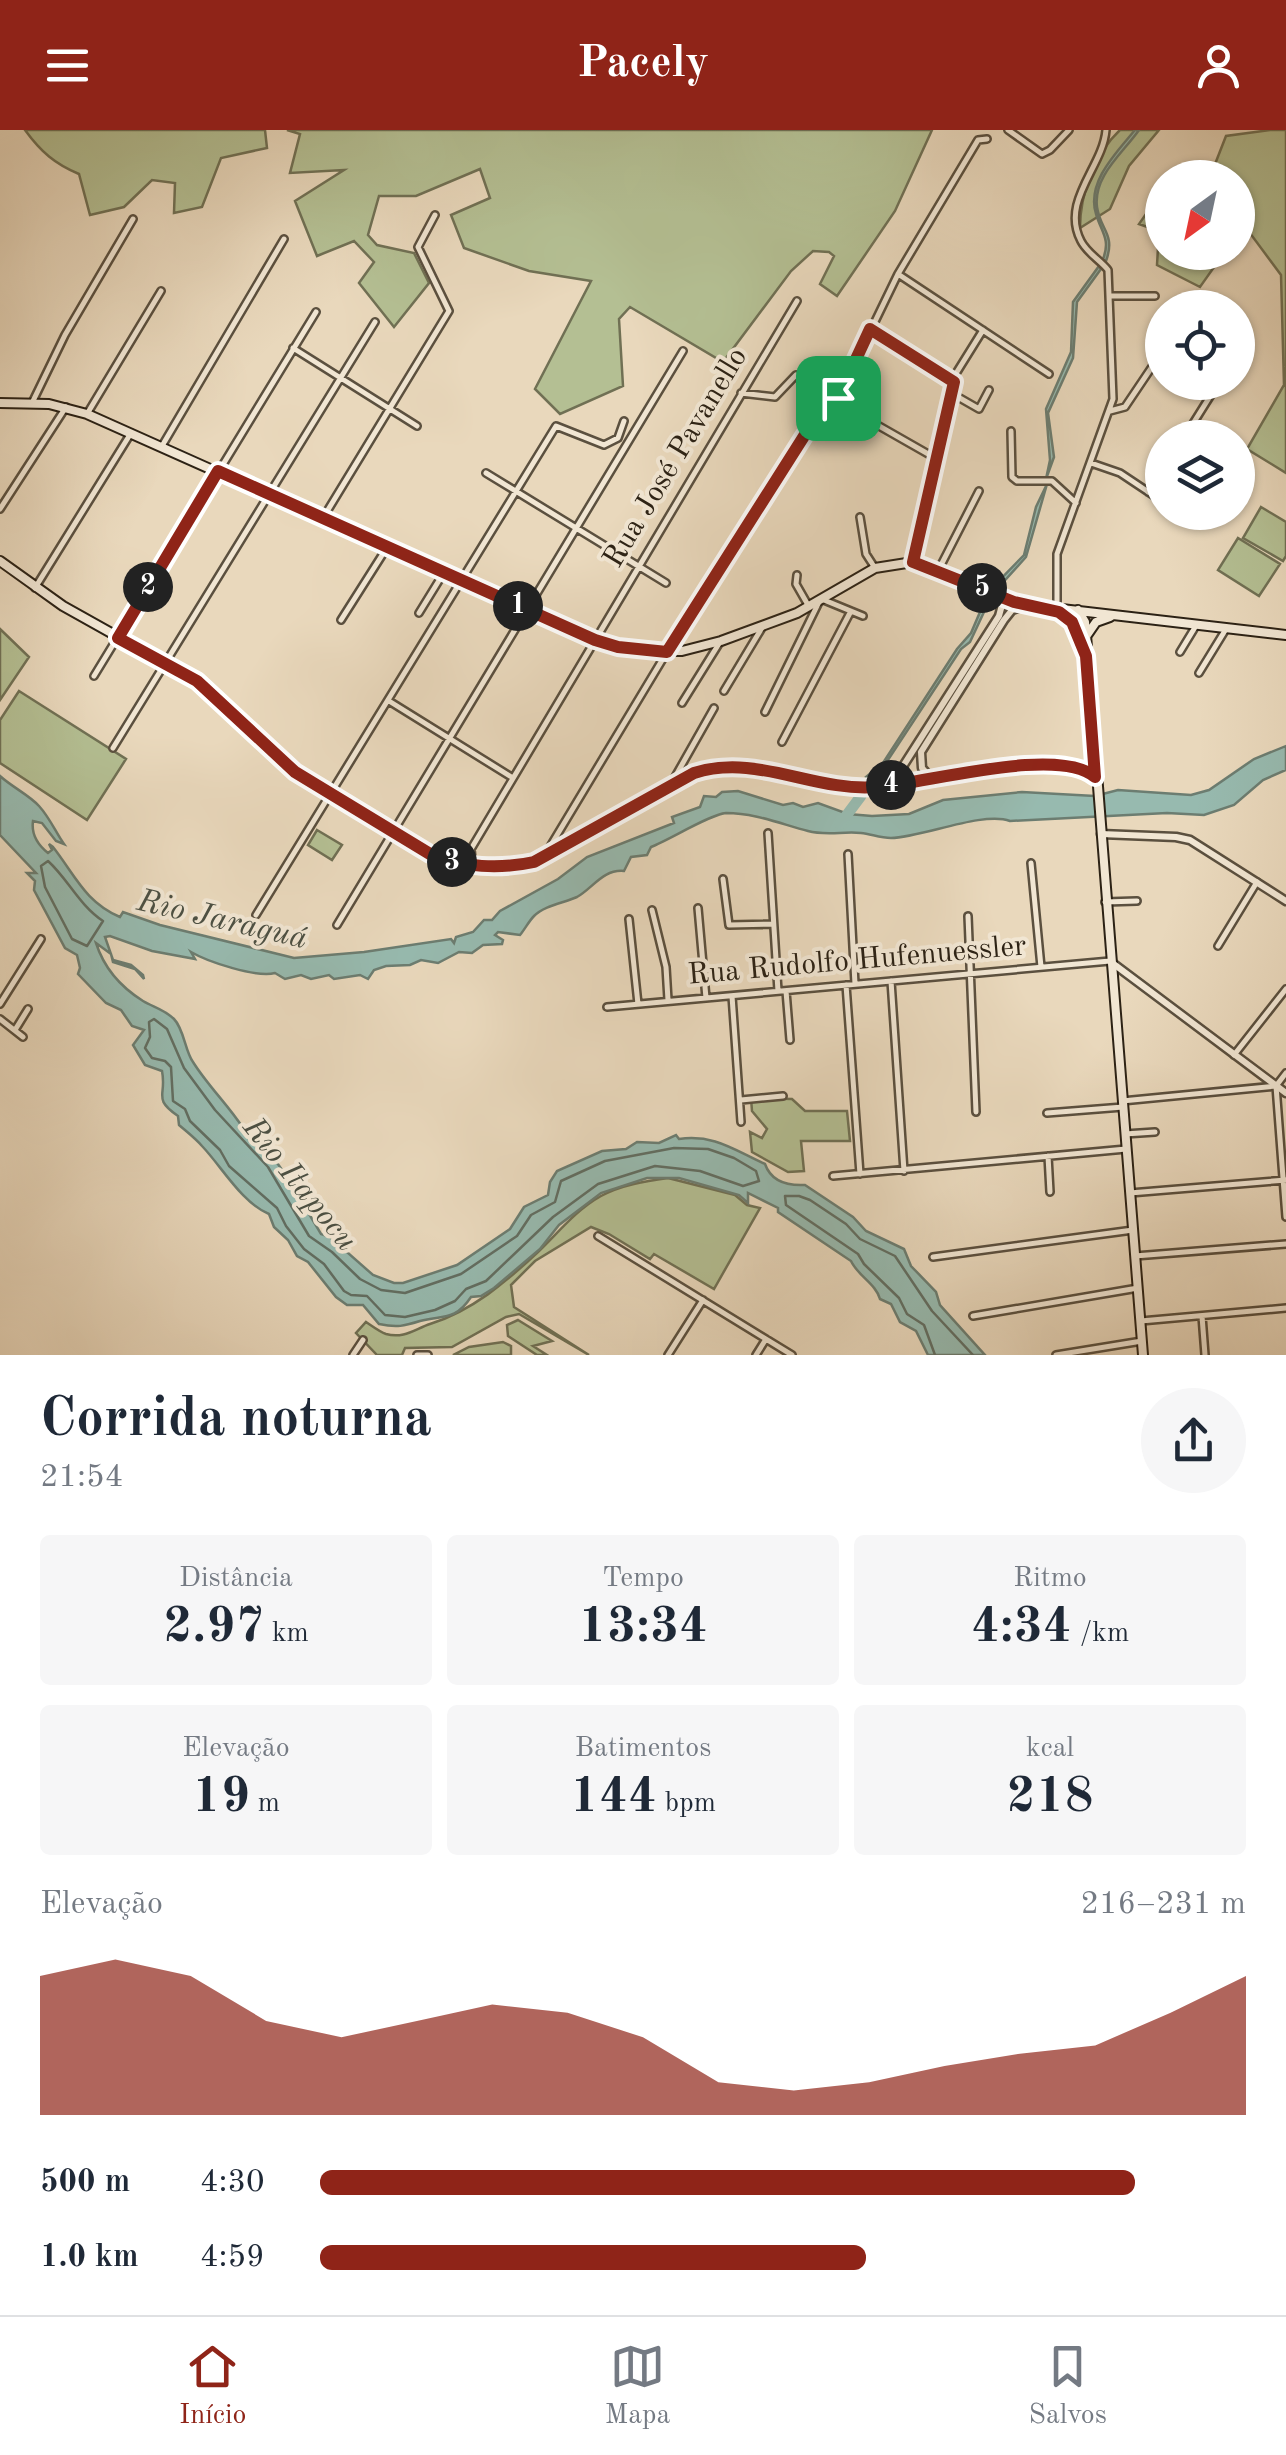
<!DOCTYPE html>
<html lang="pt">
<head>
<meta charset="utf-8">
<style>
  body { margin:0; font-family:"Old Standard TT",serif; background:#f6f6f7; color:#1f2937; height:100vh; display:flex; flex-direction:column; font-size:38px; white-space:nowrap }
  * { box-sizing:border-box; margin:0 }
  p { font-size:32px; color:#747a83 }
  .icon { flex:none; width:55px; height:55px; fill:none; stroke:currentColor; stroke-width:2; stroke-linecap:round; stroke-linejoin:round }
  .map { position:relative; height:1225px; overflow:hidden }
  .details { display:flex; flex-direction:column; background:#fff; flex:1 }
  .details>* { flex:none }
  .needle { width:65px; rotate:213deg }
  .buttons { position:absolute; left:1145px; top:30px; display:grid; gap:20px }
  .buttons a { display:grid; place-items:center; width:110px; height:110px; border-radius:50%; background:#fff; box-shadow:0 2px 8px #0004; font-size:50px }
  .pin { position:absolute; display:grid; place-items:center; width:85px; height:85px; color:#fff; margin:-42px; border-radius:20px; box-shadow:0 5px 15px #0006 }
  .km { position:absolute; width:50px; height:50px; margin:-25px; border-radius:50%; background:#222; color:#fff; font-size:28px; line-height:50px; text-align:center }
  .round { display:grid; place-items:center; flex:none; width:105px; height:105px; border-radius:52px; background:#f6f6f7 }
  .overview { display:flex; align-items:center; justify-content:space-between; height:170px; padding:0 40px }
  h1 { font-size:55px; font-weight:800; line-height:75px }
  .figures { display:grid; grid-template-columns:repeat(3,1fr); gap:15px; height:170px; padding:10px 40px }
  .figures div { display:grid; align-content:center; border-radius:10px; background:#f6f6f7; text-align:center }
  .figures b { font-size:50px; font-weight:800 }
  .figures small { font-size:28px; font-weight:400 }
  .figures p { font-size:28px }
  .chart { height:280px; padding:20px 40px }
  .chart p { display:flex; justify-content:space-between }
  .chart svg { width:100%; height:180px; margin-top:10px; fill:#8f2418; opacity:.7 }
  ul { padding:0 40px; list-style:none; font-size:32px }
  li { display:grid; grid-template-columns:160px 120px 1fr; align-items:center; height:75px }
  li i { height:25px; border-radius:12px; background:#8f2418 }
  header { display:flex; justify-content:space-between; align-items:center; height:130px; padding:0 40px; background:#8f2418; color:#fff; font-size:45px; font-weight:800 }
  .menu { display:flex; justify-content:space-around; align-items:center; height:140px; border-top:2px solid #e0e1e3; background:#fff; font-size:28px; color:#747a83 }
  .menu a { display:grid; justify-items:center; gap:5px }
  .menu .active { color:#8f2418 }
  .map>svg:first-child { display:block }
</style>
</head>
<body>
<header><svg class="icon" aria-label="menu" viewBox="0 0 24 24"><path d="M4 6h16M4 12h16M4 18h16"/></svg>Pacely<svg class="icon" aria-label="person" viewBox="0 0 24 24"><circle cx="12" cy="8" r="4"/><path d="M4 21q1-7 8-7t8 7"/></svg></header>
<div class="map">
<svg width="1286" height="1225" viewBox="0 0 1286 1225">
  <rect width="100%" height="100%" fill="#e9d8bc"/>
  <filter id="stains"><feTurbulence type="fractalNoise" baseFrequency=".002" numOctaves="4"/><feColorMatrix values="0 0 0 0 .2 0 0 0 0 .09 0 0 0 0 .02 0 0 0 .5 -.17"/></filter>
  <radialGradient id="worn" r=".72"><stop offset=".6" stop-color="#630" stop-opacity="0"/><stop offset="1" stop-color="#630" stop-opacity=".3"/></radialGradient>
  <!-- green -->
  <path fill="#b4bf93" stroke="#707054" stroke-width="2.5" d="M25 0H265L267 18 221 28 202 77 174 83 175 53 152 50 124 77 90 85 79 44C55 34 41 22 25 0Z
    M287 0H932L895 81 837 166 820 154 834 126 829 122 813 121 791 141 723 232 630 177 619 189 623 256 560 284 535 259 591 151 529 141 464 118 451 85 490 68 480 39 416 66H379L368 105 377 115 414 123 429 153 394 197 359 153 374 132 354 111 317 126 295 71 344 40 290 43 300 4Z
    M1120 0H1159L1129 36 1110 79 1080 98C1080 64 1095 23 1120 0Z
    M1270 0H1286V343L1247 319 1284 255 1281 145 1244 95 1238 103V48L1210 47 1226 6Z
    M1162 61V122L1224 123 1200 157 1157 135 1159 101 1139 94Z
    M1261 377 1286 392V426L1283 431 1243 408Z
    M1238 408 1280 434 1259 466 1218 440Z
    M0 499 29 527 0 570Z
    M19 561 126 629 87 690 0 633V590Z
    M317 700 342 715 332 730 308 715Z
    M751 968 792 969 805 981H847L850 1011H801L804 1041 788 1042 752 1022 750 1002 762 1008 767 999 752 981Z
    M668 1048 735 1065 747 1075 760 1078 714 1159 654 1124 650 1129 609 1104 591 1097 535 1131 511 1155 514 1177 589 1225 519 1184 506 1187 452 1217 405 1218 402 1225H377L356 1203 366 1192C372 1196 380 1202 386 1204 404 1209 415 1199 430 1194 472 1181 506 1152 538 1122 559 1102 576 1080 601 1066 621 1055 646 1051 668 1048Z
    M518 1190 552 1211 533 1216 547 1225H537L508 1206 507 1195Z
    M503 1212 511 1216V1225H453L469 1217Z"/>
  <!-- water -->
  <path fill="#97baaf" stroke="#6c7d71" stroke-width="2.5" d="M1135 0H1139C1123 23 1093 46 1097 77 1100 100 1116 104 1106 131L1103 129C1111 109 1101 102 1096 84 1086 52 1117 22 1135 0Z
    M1099 136 1101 139 1077 172 1073 228 1048 283 1054 327 1046 349 1050 330 1046 279 1071 222 1073 172Z
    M1047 354 1026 427 998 458 994 456 1024 425 1036 377Z
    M986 468 990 469 970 512 961 519 882 639 871 643 873 651 860 666 869 651 866 647 883 633 957 519 971 503Z
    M1286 616V640L1263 650 1234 675 1204 685 1167 683 1010 691C983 681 923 707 891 708 880 708 871 704 861 703 844 701 826 706 808 701 781 694 755 683 726 683 711 684 669 710 651 717L647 725 631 727 624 741C603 739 593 758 577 767 564 773 545 775 534 786 529 791 525 799 520 805L498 802 495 805 503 810 502 814 483 815 472 823 459 822 438 833 421 830 410 835 386 836 374 840 368 849 360 845 334 849 329 845 311 849 301 845 285 849 275 843C257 848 208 832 191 822L195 829 152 821 110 806 105 807 113 830 131 835 143 845 144 849 135 839 113 832 111 824 96 813C104 838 119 856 143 871 153 877 164 879 174 889 184 899 185 921 193 932 208 956 229 976 243 998L250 999 252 1008 270 1023 303 1069V1074L321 1104 330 1107 373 1145 394 1153H403L457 1135 510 1099 524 1077 548 1065 550 1052 557 1041 602 1021 626 1019 637 1012 659 1013 676 1005 679 1009C714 1004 734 1020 765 1034 771 1051 786 1056 805 1055L853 1087 866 1101 904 1119 911 1136 936 1162 940 1175 985 1225H928L916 1201 900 1192 891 1174 880 1169C876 1154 858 1146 851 1131L778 1082V1078L748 1063V1073L739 1065 679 1048H647L601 1063 559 1095 540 1119 494 1158 481 1166 471 1167C455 1191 444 1185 420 1191 404 1196 397 1198 379 1194L363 1175H347L336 1167 308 1132 297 1126 288 1110 274 1097 269 1084C242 1073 222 1037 202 1016 195 1008 187 1002 179 995L178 986C152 968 167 966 162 941L145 935 133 915 144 900 132 896 121 880 106 873 78 844 80 838 77 825 65 818 34 760 35 751 27 743H36L0 705V646C12 657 29 665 39 676 50 688 56 703 64 714L56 711 42 693 33 691C31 705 38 715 48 723L52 720 49 714 53 717C75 745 85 772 120 787L123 782 160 795 294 828 364 822 451 809 454 813 456 807 473 802 484 790H492L500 781 558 749 587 727 674 693 672 687 700 677 704 666 716 667 722 662 738 661 783 675 793 673 803 677 818 673 848 684 872 686 909 684 943 670 1022 662 1095 666 1118 660 1191 665 1209 660 1254 629Z"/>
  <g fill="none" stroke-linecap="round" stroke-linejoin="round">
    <!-- shore -->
    <path stroke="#626e62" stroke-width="2.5" d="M48 731C68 749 79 775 103 791L87 816 72 809 45 757 41 736Z
      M154 889 167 899 184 938 215 980 268 1037 309 1106 332 1122 360 1149 381 1160 405 1163 461 1144 517 1106 531 1085 555 1072 561 1051 605 1031 674 1018 708 1019 734 1028 756 1041 759 1051 743 1056 700 1041 655 1036 598 1054 553 1087 486 1151 466 1159 455 1171 435 1180 405 1187 385 1185 367 1166 351 1165 344 1161 324 1134 304 1119 286 1096 277 1078 229 1036 220 1020 190 991 185 979 173 971 171 937 165 931 152 928 145 918 150 907 149 892Z
      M935 1225 924 1195 907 1184 899 1168 864 1134 858 1124 786 1075 785 1066H799L810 1070 846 1094 860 1109 895 1126 932 1181 973 1225"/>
    <!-- river -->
    <path stroke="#97baaf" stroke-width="11" d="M840 694 861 666"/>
    <defs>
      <path id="minor" d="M1008 0 1042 24 1050 20 1069 0
        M898 144 1049 244
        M1109 166H1155
        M1194 178 1198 173 1203 178
        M870 199 953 252
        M293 218 417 296
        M741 263 775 267 796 245
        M951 263 979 279 989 260
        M32 273 65 205 133 89
        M1110 281 1125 277 1162 222
        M87 284 161 161
        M858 284 937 329
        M1011 301 1012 347 1017 351H1052L1076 373
        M1184 308 1219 252
        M162 316 284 109
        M1091 333 1120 343 1162 371
        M486 343 666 453
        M1148 362 1162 340
        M0 379 66 277
        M1181 382 1189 388
        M860 387 866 424 875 438
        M323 388 449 181 418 117 435 85
        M913 432 955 245 983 200
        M939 439 979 361
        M797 445 796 454 808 475
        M35 458 131 303
        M824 470 863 486
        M1057 478V424L1113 269 1108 140C1100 130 1087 123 1081 111 1060 71 1103 37 1106 0
        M419 483 443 444
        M341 490 386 419
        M1180 522 1197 494
        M1199 543 1226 499
        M94 546 316 182
        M724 561 763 496
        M389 571 513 648
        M682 573 720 512
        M765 582 819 472
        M782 612 851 481
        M113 618 375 192
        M671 654 714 578
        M768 703 778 861
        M848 724 855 854
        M545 725 667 522 806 303 838 268 898 144 978 10 987 9
        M1031 733 1041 837
        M477 735 472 730 471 719 797 171
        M723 749 729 795 773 794
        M1105 772 1137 771
        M698 778 706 868
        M652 780 666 837 668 870
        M256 785 556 296 604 315 618 308 624 291
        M968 786 976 982
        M629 789 638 874
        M337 795 683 221
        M1218 816 1257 752
        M891 851 904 1041
        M846 855 860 1044
        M786 861 790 910
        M732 866 741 992
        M0 874 41 809
        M607 877 1110 831
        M0 889 23 907
        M15 900 28 879
        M1234 925 1286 859
        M1276 956 1286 1087
        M1276 956 1286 943
        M741 970 783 966
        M1122 971 1276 956
        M1047 983 1123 977
        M1125 1004 1155 1002
        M1048 1026 1050 1062
        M833 1046 1126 1019
        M1130 1063 1286 1050
        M598 1106 792 1225
        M1135 1126 1286 1114
        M933 1127 1133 1100
        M973 1186 1138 1158
        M1202 1186 1205 1225
        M1141 1191 1286 1178
        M353 1225 363 1210
        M417 1225H428
        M668 1225 703 1170
        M756 1225 766 1209
        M1056 1225 1142 1211"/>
      <path id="tertiary" d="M930 647 922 638 921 622 1004 490 1012 480 1026 475
        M891 655 999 486 1002 475 999 466
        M1101 704 1176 707 1190 710 1286 771
        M1111 832 1286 963"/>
      <path id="secondary" d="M0 273 49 274 87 284 564 497 618 517 643 521H682L721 511 797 483 875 438 913 432 1027 475 1286 505
        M0 431 63 476 197 551 295 641 430 725C458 737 504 742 534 732 569 720 619 684 653 665 670 655 688 643 708 639 766 625 822 663 880 657 926 651 1060 616 1095 647
        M1078 480 1085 492 1143 1225
        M1057 481 1076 498 1083 517
        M1087 505 1096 492 1110 487"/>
    </defs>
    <!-- minor casing -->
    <use href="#minor" stroke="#5b503f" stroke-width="10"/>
    <!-- tertiary casing -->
    <use href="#tertiary" stroke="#5b503f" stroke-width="11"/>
    <!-- secondary casing -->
    <use href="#secondary" stroke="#2c2215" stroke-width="12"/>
    <!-- minor -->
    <use href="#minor" stroke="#f1e6d3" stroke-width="5"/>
    <!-- tertiary -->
    <use href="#tertiary" stroke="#f1e6d3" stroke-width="6"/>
    <!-- secondary -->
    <use href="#secondary" stroke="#f1e6d3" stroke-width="8"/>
  </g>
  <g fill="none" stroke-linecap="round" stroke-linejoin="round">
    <defs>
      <path id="route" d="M870 199 954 252 913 432 1014 472 1059 482 1072 492 1086 526 1095 647C1058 615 924 654 876 657 814 662 756 623 694 643L534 732C502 739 461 738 430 724L295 642 197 551 118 508 218 341 595 510 618 517 667 522 806 303 838 268Z"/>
    </defs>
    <!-- route casing -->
    <use href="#route" stroke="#fff" stroke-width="20"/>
    <!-- route -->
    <use href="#route" stroke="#8f2418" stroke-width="12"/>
  </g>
  <g text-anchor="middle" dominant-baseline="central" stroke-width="8" stroke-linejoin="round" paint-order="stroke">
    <!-- street labels -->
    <g font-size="30" fill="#2c2215" stroke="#f1e6d3">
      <text transform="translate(676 328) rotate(-59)">Rua José Pavanello</text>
      <text transform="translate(857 831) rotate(-5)">Rua Rudolfo Hufenuessler</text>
    </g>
    <!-- water labels -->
    <g font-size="32" font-style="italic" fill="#4c5043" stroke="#f1e6d3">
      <text transform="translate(222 791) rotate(13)">Rio Jaraguá</text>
      <text transform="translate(299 1055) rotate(51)">Rio Itapocu</text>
    </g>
  </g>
  <rect width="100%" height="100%" filter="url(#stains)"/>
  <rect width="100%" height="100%" fill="url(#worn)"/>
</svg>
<div class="buttons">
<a><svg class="needle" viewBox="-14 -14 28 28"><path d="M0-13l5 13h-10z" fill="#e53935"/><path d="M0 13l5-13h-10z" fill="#747a83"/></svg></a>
<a><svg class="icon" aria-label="locate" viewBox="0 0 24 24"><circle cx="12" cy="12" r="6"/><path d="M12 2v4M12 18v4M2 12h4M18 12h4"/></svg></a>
<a><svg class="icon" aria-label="layers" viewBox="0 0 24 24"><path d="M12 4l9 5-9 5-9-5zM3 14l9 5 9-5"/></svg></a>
</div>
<div class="pin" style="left:838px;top:268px;background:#1e9e55"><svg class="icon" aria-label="arrive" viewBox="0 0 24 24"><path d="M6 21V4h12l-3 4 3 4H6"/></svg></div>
<b class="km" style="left:518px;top:476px">1</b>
<b class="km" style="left:148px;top:457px">2</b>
<b class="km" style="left:452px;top:732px">3</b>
<b class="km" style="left:891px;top:655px">4</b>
<b class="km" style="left:982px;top:458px">5</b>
</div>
<section class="details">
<div class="overview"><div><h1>Corrida noturna</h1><p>21:54</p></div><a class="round"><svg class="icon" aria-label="share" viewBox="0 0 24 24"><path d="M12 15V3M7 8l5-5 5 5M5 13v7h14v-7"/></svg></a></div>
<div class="figures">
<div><p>Distância</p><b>2.97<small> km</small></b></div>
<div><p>Tempo</p><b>13:34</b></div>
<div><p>Ritmo</p><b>4:34<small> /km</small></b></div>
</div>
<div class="figures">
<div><p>Elevação</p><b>19<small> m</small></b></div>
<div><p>Batimentos</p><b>144<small> bpm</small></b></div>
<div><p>kcal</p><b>218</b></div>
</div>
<div class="chart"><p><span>Elevação</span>216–231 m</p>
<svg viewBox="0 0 160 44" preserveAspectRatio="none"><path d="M0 44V10L10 6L20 10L30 21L40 25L50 21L60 17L70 19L80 25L90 36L100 38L110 36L120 32L130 29L140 27L150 19L160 10V44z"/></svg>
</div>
<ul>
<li><b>500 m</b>4:30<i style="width:88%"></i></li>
<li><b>1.0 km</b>4:59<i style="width:59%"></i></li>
</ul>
</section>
<nav class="menu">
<a class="active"><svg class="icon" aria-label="home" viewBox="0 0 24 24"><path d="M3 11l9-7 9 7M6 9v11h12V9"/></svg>Início</a>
<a><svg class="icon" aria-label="map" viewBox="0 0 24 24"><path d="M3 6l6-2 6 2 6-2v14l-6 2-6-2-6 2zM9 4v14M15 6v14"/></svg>Mapa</a>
<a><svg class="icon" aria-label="saved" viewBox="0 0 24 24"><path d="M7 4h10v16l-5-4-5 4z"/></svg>Salvos</a>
</nav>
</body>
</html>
